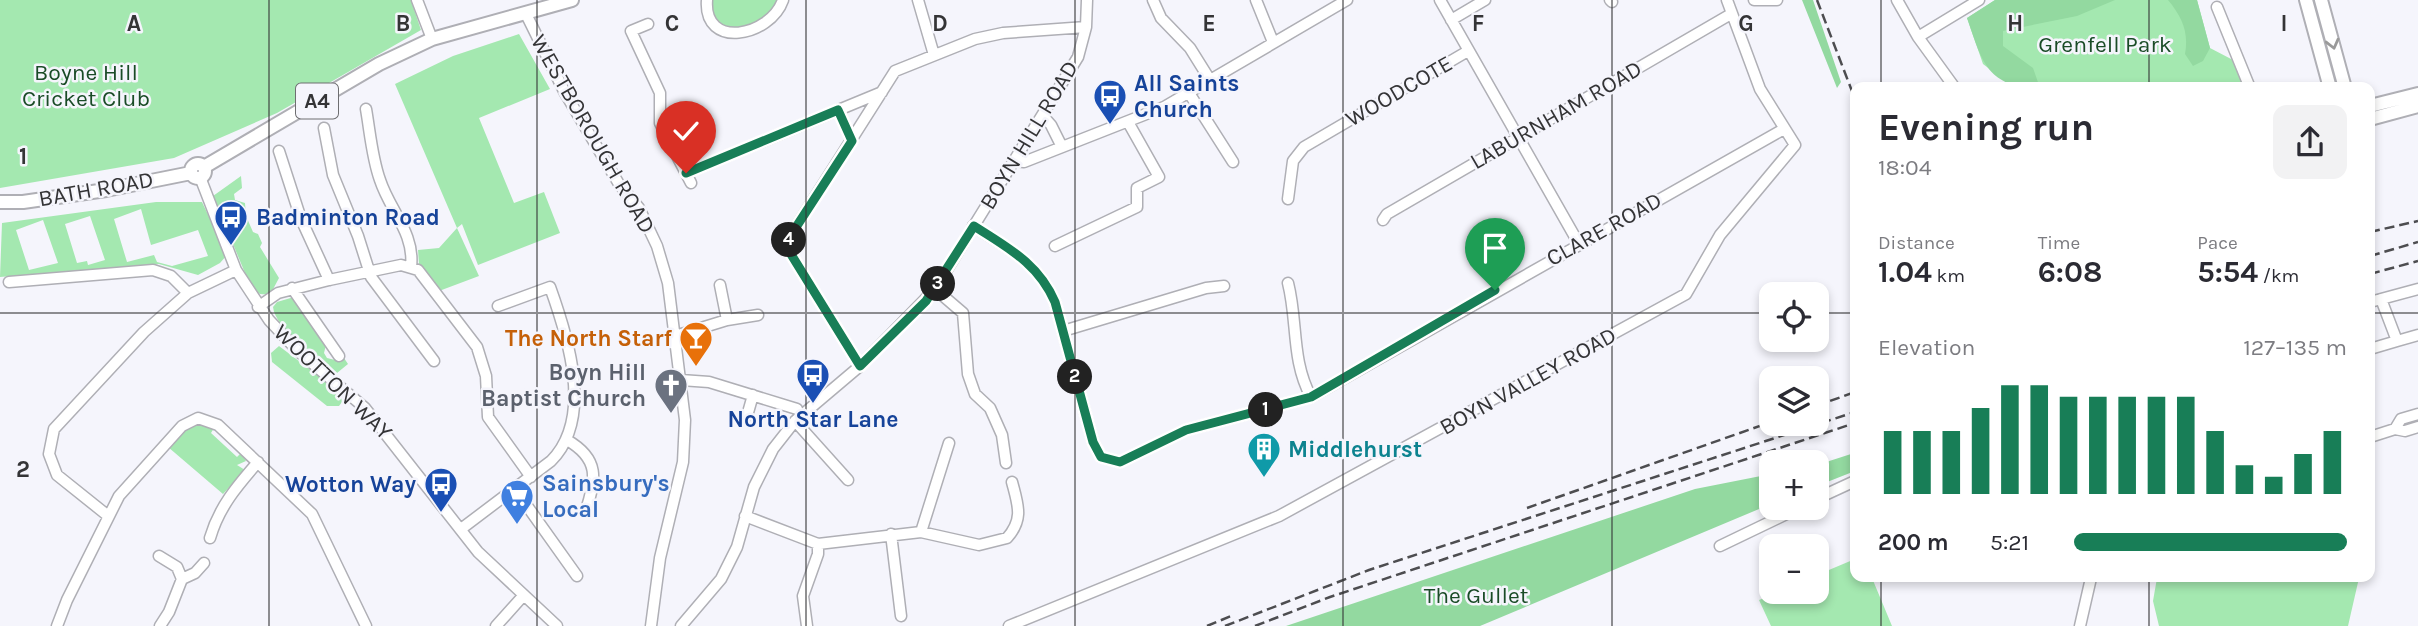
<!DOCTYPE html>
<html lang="en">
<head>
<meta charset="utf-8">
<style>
  body { margin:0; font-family:Karla,sans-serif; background:#f2f2f3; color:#2b2b33; height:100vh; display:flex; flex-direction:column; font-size:26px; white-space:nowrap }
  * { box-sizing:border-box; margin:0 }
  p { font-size:23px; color:#7c7c81 }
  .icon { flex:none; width:38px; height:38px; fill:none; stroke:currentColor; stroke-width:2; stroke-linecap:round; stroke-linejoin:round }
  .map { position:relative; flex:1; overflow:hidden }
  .panel { position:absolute; left:1850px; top:82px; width:525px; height:500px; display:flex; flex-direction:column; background:#fff; border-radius:14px; box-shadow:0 4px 10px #0003 }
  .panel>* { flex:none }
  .buttons { position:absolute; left:1759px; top:282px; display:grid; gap:14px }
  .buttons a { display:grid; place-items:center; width:70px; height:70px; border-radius:14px; background:#fff; box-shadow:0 4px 10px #0003; font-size:35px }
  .pin { position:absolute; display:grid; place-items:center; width:60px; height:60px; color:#fff; margin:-72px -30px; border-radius:50% 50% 50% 0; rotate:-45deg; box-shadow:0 0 7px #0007 }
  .pin .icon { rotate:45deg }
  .km { position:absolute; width:35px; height:35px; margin:-18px; border-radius:50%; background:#222; color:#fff; font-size:19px; line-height:35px; text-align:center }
  .round { display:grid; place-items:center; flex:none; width:74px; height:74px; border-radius:14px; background:#f2f2f3 }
  .head { display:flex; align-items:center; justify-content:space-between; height:119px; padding:0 28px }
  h1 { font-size:38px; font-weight:700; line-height:52px }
  .stats { display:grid; grid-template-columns:repeat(3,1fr); gap:10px; height:119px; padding:7px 28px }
  .stats div { display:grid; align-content:center }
  .stats b { font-size:30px; font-weight:700 }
  .stats small { font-size:19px; font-weight:400 }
  .stats p { font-size:19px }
  .chart { height:196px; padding:14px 28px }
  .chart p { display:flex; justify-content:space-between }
  .chart svg { width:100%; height:126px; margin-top:7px; stroke:#187e57; stroke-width:6 }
  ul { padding:0 28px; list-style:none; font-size:23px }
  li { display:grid; grid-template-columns:112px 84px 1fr; align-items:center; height:52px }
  li i { height:18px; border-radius:9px; background:#187e57 }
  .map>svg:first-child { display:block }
</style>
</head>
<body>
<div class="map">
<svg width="2418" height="626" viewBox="0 0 2418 626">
  <rect width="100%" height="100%" fill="#f5f5fc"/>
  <!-- green -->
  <path fill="#a4e8b0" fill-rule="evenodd" d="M0 0H411L421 30 277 113 174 158 0 188Z
    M712 0H779C771 27 733 38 712 18Z
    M1995 0H2197L2210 48 2233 60 2244 87H2013L1983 64 1967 18Z
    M519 34 550 89 479 118 514 203 544 192 560 233 478 265 462 224 457 228 479 276 439 291 419 264 418 250 439 248 457 228 395 84 453 56Z
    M241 176 242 188 234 194 235 200 245 203 246 216 253 232 258 234 262 243 260 247 279 278 271 293C260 296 256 294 250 285L213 196Z
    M156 202H202L227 255 220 263 198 275 159 264 0 277 2 223ZM141 209 151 245 198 230 208 256 172 266 157 262 154 255 127 262 114 219ZM90 216 105 260 88 265 87 261 77 263 65 224ZM43 220 58 263 29 270 16 230Z
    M294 297 326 345 324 353 327 358 339 361 344 358 348 364 337 373C320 360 275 329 273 307L277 302Z
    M279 346 340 392 342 402 339 406H327L272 362 271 353Z
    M200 422 214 428 211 433 237 457 241 453 246 461 237 465 245 470 223 494 168 447 187 426Z
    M1855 559V578H1872L1892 626H1771L1759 600 1779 592H1816L1817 575Z
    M2157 578H2359L2348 626H2159L2153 601Z"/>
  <!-- forest -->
  <path fill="#93d9a0" d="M1802 0H1813L1841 82 1837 88Z
    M1995 0H2115L2077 16 2003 31V46L2033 68 2040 88C1987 88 1982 61 1967 18Z
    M2168 0H2197L2210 48 2203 61 2193 66 2185 54C2189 32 2182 17 2168 0Z
    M1851 454 1855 471 1817 486V465Z
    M1771 474V504L1480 626H1286L1695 489Z"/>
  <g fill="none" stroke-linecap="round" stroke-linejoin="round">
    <defs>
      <path id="minor" d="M417 0 432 39
        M707 0C703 50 770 37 783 0
        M918 0 934 55
        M1153 0 1161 18 1190 48 1210 80
        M1256 0 1273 42
        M1440 0 1579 244
        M1610 0 1612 2
        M1754 0H1777
        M1897 0 1918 37 1955 88
        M2217 7 2250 88
        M526 14 565 93 619 184 639 208 657 246 668 283 685 420 683 462 660 558 651 626
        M1451 20 1485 0
        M648 24 631 31 660 93V123L691 183
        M1918 37 1979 0
        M1189 93 1233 162
        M366 109C370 132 372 158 380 180 390 211 415 233 411 267
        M838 110 852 141
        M1043 116 1051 125 1062 147
        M324 128 333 175 358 236 371 277 434 361
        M279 151 301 219 329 280
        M1014 161 1024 162 1164 107 1347 0
        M686 173 882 92
        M200 177 236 270 269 320 298 351 365 408 478 552 557 626
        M1288 199 1293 161 1304 147 1468 51
        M1383 220 1387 214 1731 14
        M973 226C1008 248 1038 263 1055 302L1093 442 1101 457 1120 462 1186 430 1311 397 1784 129
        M1055 246 1137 207V188L1159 177 1128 122
        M9 282 153 270 171 276 188 293
        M1288 283C1298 322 1291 360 1311 397
        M720 285 727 320
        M292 288 339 356
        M935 289 963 313 968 374 975 394 990 408 1002 435 1006 463
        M2381 299 2397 341 2418 335
        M2370 302 2418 289
        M258 307 278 293 329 280 401 265 418 270 477 347 486 376 488 417 531 477
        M1063 331 1206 288 1224 286
        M675 336 727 320 758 315
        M2370 349 2397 341
        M860 366 789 251V238L895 71 975 39 1003 33 1086 27
        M681 380 709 382 797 409
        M747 416 753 395
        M795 421 848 480
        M2395 429 2401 419 2418 414
        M2370 437 2395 429 2405 431 2418 427
        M567 440C600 459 596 479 586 510
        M515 489 577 576
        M1816 499 1855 481
        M107 515 57 475 49 454 54 429 144 332 188 293 236 270
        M745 516 818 544 921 532 979 545 1007 538C1024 519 1018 505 1012 482
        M461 529 551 461C594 418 568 337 550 287L498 306
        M921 532 949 443
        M891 534 901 616
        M210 538C219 507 237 486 258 462
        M1720 546 1799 508
        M159 556 177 567 182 579
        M182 579 195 573 204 563
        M57 626 67 600 119 496 182 426 198 418 218 425 312 514 366 626
        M160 626 169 612 182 579
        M496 626 523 596
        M681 626 721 579 737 547 754 487 773 449 795 421 860 366 935 289 1078 57 1086 27 1087 0
        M807 626 803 596 818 554V544
        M1009 626 1279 516 1686 294 1720 235 1795 145 1760 89 1727 0
        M2080 626 2091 578"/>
      <path id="major" d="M2306 0 2330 88
        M2321 0 2345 88
        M2370 106 2418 94
        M2370 119 2418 106
        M191 171a7 7 0 1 1 14 0a7 7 0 1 1-14 0Z
        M204 167 379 64 432 39 572 0
        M0 202H23L106 190 191 173"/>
    </defs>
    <!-- minor casing -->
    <use href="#minor" stroke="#afafb5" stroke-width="13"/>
    <!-- major casing -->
    <use href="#major" stroke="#afafb5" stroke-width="16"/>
    <!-- minor -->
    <use href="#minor" stroke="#fff" stroke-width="10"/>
    <!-- major -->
    <use href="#major" stroke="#fff" stroke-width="12"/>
    <!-- rail -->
    <path stroke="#4d4d50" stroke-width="2.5" stroke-dasharray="10 5" stroke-linecap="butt" d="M1817 0 1855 99
      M2370 232 2418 221
      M2370 256 2418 242
      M2370 274 2418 261
      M1816 406 1855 392
      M1527 508 1771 422
      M1207 626 1231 616
      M1225 626 1369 570 1855 412
      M1255 626 1330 597 1855 423"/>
  </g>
  <!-- one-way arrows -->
  <defs><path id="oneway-chevron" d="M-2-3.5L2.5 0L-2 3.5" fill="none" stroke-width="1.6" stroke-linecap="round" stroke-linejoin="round" transform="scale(1.75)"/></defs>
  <use stroke="#9a9a9a" href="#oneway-chevron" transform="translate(2333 44) rotate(76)"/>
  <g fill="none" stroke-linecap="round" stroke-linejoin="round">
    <defs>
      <path id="route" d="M686 173 838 110 852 141 789 238V251L860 366 926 301 974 226C1008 248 1038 263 1055 302L1093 442 1101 457 1120 462 1186 430 1311 397 1495 290"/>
    </defs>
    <!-- route casing -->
    <use href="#route" stroke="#fff" stroke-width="14"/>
    <!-- route -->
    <use href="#route" stroke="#187e57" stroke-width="9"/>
  </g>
  <!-- grid -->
  <path fill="none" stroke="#343436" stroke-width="2" stroke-opacity="0.55" d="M269 0V626M537 0V626M806 0V626M1075 0V626M1343 0V626M1612 0V626M1881 0V88M2149 0V88M0 313H1771M1816 313H1855M2370 313H2418M1881 578V626M2149 578V626"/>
  <!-- icons -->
  <defs>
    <symbol id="bus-pin" viewBox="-11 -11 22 30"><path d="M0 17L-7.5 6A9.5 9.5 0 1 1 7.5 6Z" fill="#1a4fb4" stroke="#f5f5fc"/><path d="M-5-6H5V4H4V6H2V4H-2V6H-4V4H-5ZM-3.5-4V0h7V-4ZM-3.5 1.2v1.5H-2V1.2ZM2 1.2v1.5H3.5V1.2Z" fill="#fff"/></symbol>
    <symbol id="bar-pin" viewBox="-11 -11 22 30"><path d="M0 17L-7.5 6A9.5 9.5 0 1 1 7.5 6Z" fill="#e8710a" stroke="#f5f5fc"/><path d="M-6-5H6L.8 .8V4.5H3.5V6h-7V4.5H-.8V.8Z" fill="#fff"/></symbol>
    <symbol id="church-pin" viewBox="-11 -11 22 30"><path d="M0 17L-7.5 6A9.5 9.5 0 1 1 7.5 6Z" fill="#6b7280" stroke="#f5f5fc"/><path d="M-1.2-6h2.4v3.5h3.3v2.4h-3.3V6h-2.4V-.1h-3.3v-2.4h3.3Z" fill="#fff"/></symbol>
    <symbol id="building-pin" viewBox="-11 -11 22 30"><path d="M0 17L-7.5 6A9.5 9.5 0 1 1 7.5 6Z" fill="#0f9aa8" stroke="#f5f5fc"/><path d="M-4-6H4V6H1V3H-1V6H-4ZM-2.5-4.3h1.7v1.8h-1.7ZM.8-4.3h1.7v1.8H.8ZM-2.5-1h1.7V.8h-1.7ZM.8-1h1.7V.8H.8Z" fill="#fff"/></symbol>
    <symbol id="supermarket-pin" viewBox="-11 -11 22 30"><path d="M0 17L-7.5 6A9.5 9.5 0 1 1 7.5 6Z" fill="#3f7fe0" stroke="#f5f5fc"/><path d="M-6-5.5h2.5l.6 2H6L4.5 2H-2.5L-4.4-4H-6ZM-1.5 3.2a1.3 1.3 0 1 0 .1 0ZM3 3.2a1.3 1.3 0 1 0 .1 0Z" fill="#fff"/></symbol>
  </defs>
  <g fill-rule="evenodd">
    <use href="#bus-pin" x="1091" y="77" width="38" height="52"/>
    <use href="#bus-pin" x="212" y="198" width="38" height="52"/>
    <use href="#bar-pin" x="677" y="319" width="38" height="52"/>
    <use href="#bus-pin" x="794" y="356" width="38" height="52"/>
    <use href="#church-pin" x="652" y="366" width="38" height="52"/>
    <use href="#building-pin" x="1245" y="430" width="38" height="52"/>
    <use href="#bus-pin" x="422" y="465" width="38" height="52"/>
    <use href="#supermarket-pin" x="498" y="477" width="38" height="52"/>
  </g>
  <g text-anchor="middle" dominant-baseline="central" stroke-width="5" stroke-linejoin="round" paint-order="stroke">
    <!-- shield labels -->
    <rect fill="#f5f5fc" stroke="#6e6e71" stroke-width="2" x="296" y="83.5" width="42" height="35" rx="5"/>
    <g font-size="21" font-weight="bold" fill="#343436">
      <text x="317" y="101">A4</text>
    </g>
    <!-- park labels -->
    <g font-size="23" fill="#1a4c27" stroke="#f5f5fc">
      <text x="2105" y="44">Grenfell Park</text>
      <text x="86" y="72">Boyne Hill<tspan x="86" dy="26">Cricket Club</tspan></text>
      <text x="1476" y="595">The Gullet</text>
    </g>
    <!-- transit labels -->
    <g font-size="23" font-weight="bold" fill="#164399" stroke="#f5f5fc" text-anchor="start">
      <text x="1134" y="83">All Saints<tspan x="1134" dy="26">Church</tspan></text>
      <text x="256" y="217">Badminton Road</text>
      <text x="813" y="419" text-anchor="middle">North Star Lane</text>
      <text x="416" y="484" text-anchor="end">Wotton Way</text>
    </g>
    <!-- street labels -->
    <g font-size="23" fill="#343436" stroke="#f5f5fc">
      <text transform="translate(1399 91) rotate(-30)">WOODCOTE</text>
      <text transform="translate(1556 115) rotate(-30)">LABURNHAM ROAD</text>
      <text transform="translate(593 134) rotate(60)">WESTBOROUGH ROAD</text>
      <text transform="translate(1029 135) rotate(-59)">BOYN HILL ROAD</text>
      <text transform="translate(96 189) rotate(-10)">BATH ROAD</text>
      <text transform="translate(1604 229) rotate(-29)">CLARE ROAD</text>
      <text transform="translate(1528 381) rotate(-29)">BOYN VALLEY ROAD</text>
      <text transform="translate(333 382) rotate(44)">WOOTTON WAY</text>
    </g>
    <!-- food labels -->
    <g font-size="23" font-weight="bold" fill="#c56008" stroke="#f5f5fc" text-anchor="end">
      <text x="672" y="338">The North Starf</text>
    </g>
    <!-- worship labels -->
    <g font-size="23" font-weight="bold" fill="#5b616d" stroke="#f5f5fc" text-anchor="end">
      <text x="646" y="372">Boyn Hill<tspan x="646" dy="26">Baptist Church</tspan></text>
    </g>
    <!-- culture labels -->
    <g font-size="23" font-weight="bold" fill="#0d838f" stroke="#f5f5fc" text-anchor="start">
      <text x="1288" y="449">Middlehurst</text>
    </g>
    <!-- shop labels -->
    <g font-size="23" font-weight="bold" fill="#366cbe" stroke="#f5f5fc" text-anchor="start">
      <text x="542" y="483">Sainsbury's<tspan x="542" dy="26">Local</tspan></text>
    </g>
  </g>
  <g font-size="23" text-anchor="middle" font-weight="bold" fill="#343436" stroke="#f5f5fc" stroke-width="5" stroke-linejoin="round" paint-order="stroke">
    <text x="134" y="31">A</text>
    <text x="403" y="31">B</text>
    <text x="672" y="31">C</text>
    <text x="940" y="31">D</text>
    <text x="1209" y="31">E</text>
    <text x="1478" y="31">F</text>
    <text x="1746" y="31">G</text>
    <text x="2015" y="31">H</text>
    <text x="2284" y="31">I</text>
    <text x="23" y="164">1</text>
    <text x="23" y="477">2</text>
  </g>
</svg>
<div class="buttons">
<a><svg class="icon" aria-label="locate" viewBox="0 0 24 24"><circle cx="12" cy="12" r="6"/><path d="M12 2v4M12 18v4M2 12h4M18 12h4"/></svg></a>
<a><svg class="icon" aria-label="layers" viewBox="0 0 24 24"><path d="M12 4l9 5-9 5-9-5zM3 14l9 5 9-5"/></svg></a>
<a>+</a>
<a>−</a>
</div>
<div class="pin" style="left:1495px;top:290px;background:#1e9e55"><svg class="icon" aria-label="arrive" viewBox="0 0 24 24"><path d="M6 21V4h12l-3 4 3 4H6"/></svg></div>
<div class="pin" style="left:686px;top:173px;background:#d93025"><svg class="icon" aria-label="check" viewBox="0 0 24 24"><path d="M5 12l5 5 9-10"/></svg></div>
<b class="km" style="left:1266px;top:410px">1</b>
<b class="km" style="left:1075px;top:377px">2</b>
<b class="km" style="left:938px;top:284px">3</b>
<b class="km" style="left:789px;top:240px">4</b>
<section class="panel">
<div class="head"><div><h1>Evening run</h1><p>18:04</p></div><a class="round"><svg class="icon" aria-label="share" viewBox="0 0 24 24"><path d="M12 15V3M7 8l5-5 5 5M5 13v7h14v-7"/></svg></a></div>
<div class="stats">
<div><p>Distance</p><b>1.04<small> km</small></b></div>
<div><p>Time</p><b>6:08</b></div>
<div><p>Pace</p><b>5:54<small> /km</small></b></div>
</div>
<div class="chart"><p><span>Elevation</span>127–135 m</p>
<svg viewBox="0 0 160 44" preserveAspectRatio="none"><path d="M5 44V22M15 44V22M25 44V22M35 44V14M45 44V6M55 44V6M65 44V10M75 44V10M85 44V10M95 44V10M105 44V10M115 44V22M125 44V34M135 44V38M145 44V30M155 44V22"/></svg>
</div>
<ul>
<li><b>200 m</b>5:21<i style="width:100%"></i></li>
</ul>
</section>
</div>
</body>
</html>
